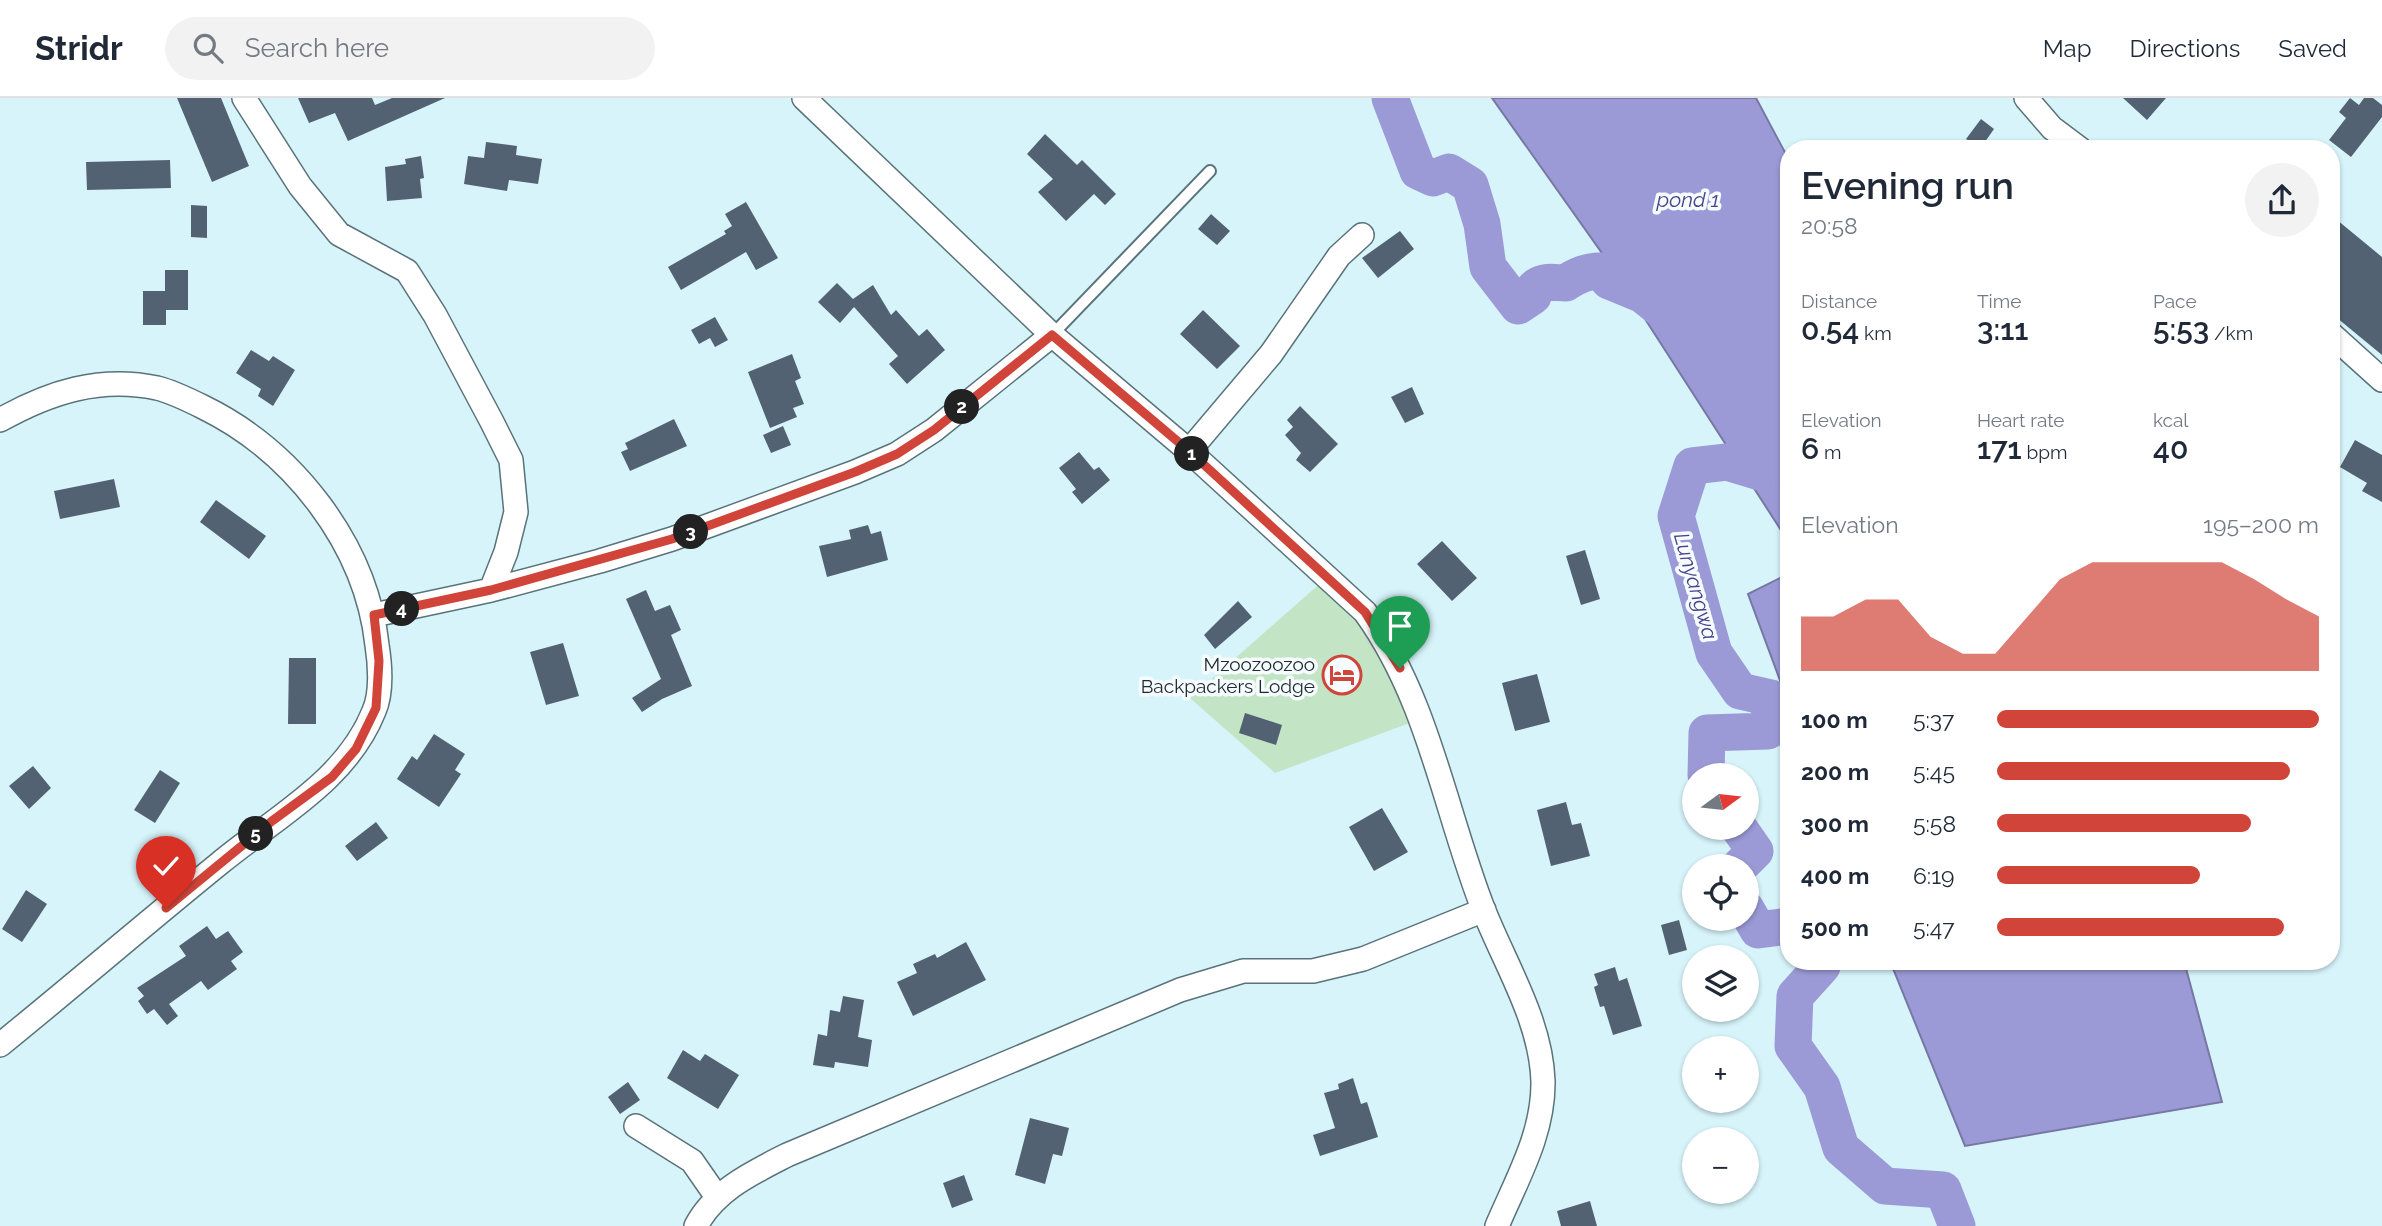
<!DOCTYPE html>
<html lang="en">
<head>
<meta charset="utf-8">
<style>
  body { margin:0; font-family:Raleway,sans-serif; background:#f2f2f3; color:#1f2937; height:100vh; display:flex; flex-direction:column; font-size:26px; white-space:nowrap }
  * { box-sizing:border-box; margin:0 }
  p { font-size:23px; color:#747a83 }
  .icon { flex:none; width:38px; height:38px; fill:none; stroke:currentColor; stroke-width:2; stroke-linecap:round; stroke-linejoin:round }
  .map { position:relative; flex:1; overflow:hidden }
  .details { position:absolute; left:1780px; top:42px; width:560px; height:830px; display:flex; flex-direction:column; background:#fff; border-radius:28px; box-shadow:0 2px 5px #0004 }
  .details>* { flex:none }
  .needle { width:46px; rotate:75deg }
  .fabs { position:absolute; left:1682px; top:665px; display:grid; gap:14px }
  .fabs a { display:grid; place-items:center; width:77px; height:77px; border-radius:50%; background:#fff; box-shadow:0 2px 5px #0004; font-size:35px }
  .pin { position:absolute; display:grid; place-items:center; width:60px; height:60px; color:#fff; margin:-72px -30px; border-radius:50% 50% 50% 0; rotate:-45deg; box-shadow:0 0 7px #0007 }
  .pin .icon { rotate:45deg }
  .km { position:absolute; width:35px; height:35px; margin:-18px; border-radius:50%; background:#222; color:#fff; font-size:19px; line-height:35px; text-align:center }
  .round { display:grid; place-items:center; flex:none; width:74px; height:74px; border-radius:37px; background:#f2f2f3 }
  .head { display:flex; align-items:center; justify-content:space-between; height:119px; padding:0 21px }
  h1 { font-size:38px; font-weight:600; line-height:52px }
  .stats { display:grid; grid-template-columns:repeat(3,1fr); gap:10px; height:119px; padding:7px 21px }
  .stats div { display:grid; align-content:center }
  .stats b { font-size:30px; font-weight:600 }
  .stats small { font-size:19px; font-weight:400 }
  .stats p { font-size:19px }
  .chart { height:196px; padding:14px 21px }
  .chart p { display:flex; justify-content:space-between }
  .chart svg { width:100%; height:126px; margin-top:7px; fill:#d14439; opacity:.7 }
  ul { padding:0 21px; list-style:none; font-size:23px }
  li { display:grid; grid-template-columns:112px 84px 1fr; align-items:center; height:52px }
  li i { height:18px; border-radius:9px; background:#d14439 }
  header { display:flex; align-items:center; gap:42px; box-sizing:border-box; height:98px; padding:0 35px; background:#fff; border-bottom:2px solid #e0e1e3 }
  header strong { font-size:33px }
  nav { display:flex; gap:38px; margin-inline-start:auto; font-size:24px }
  .search { width:490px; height:63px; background:#f2f2f3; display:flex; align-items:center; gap:18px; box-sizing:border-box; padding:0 24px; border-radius:38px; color:#747a83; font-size:26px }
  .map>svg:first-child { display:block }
</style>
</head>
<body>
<header>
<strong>Stridr</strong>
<div class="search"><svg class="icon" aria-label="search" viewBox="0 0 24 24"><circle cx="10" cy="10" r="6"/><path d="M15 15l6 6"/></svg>Search here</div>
<nav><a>Map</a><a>Directions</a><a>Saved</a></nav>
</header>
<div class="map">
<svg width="2382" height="1128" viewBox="0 0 2382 1128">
  <rect width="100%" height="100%" fill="#d7f4fb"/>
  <!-- green -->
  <path fill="#c3e5c6" d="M1324 482 1356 510 1415 623 1275 675 1190 600Z"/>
  <!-- water -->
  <path fill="#9b9ad6" stroke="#7678a3" stroke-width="2" d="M1492 0H1756L1788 60V439L1786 440 1609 165Z
    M1788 476V604L1748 496Z
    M1890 863H2184L2222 1004 1965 1048Z"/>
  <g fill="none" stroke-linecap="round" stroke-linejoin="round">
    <!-- river -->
    <path stroke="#9b9ad6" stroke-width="37" d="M1390 0 1418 73 1433 80 1449 74 1470 87 1482 126 1488 169 1518 208 1533 198V192C1541 181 1554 185 1566 185 1575 178 1590 172 1601 173L1609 183 1643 197 1658 209 1666 201
      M1706 677 1707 635 1768 633 1771 600 1740 593 1714 555 1676 418 1692 368 1727 364 1760 374 1779 352
      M1739 730 1755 753 1740 768
      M1746 811 1758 832 1788 828
      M1821 863 1822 868 1795 898 1793 948 1822 989 1841 1050 1885 1088 1943 1092 1957 1128"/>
  </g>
  <!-- building -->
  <path fill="#536272" d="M177 0H221L249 68 212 84Z
    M298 0H372L375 7 392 0H445L348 43 335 15 309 25Z
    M2123 0H2166L2147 22Z
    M2350 0 2359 7 2364 0H2373L2382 7V19L2351 59 2329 42 2346 20 2339 14Z
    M1981 21 1994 31 1980 51 1966 41Z
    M1045 36 1077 67 1082 62 1116 96 1105 107 1094 96 1066 123 1038 94 1053 81 1027 56Z
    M486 44 517 48 516 57 542 61 538 86 509 82 507 93 464 86 468 58 484 60Z
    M421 58 424 80 420 81 422 100 387 103 385 69 406 66 405 61Z
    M170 62 171 90 87 92 86 64Z
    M746 104 778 160 756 172 746 154 681 192 668 169 726 136 724 133 732 128 725 116Z
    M191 107 207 108V140L191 139Z
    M1211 116 1230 133 1217 147 1198 131Z
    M2331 117 2382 159V257L2331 215Z
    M1400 133 1414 151 1378 180 1362 160Z
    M165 172H188V212H166V227H143V193H165Z
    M837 185 853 201 873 187 891 217 896 212 919 238 927 231 945 252 907 286 889 266 898 258 854 209 840 225 818 204Z
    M1203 212 1240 248 1217 271 1180 236Z
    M715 219 728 242 715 249 710 240 699 246 691 232Z
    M251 252 269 263 273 258 295 272 273 308 258 298 261 291 236 275Z
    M792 256 801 280 795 283 804 306 793 310 797 319 770 330 748 274Z
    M1412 289 1424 316 1405 325 1391 299Z
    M1300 308 1338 346 1310 374 1296 362 1301 355 1285 337 1293 329 1287 322Z
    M674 321 687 348 630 373 621 354 628 351 625 345Z
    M783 328 791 347 771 355 763 337Z
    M2355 342 2382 357V404L2362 393 2367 385 2340 369Z
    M1079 354 1094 372 1099 369 1110 382 1082 406 1072 394 1076 391 1059 370Z
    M114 381 120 409 60 421 54 393Z
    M216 402 266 438 249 461 200 424Z
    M868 427 871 436 881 433 888 462 827 479 819 448 851 441 849 432Z
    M1442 443 1477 480 1452 503 1417 466Z
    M1585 452 1600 501 1581 507 1566 458Z
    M646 492 655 513 670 507 681 532 671 537 692 588 662 601 642 614 632 600 661 581 626 501Z
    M1238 503 1252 519 1215 551 1204 537Z
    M563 545 579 598 546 607 530 554Z
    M289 560H316V626H288Z
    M1537 576 1550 624 1515 633 1502 585Z
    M1245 615 1282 627 1276 647 1239 635Z
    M434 636 465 656 455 672 461 676 439 709 397 681 412 658 417 662Z
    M33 668 51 690 29 711 9 688Z
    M160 672 180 685 155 725 134 712Z
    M1566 704 1572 727 1581 725 1590 758 1551 768 1537 712Z
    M1382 710 1408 754 1374 773 1349 729Z
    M376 724 388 740 357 763 345 748Z
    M26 792 47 806 22 844 2 831Z
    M1679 822 1687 852 1669 857 1661 827Z
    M207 828 216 841 228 833 243 854 231 863 237 871 208 892 201 883 169 906 178 918 167 927 154 911 147 916 138 903 144 898 137 890 186 858 179 848Z
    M966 844 986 882 913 918 897 884 917 875 913 866 935 856 937 860Z
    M1615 869 1619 883 1627 880 1642 928 1613 937 1604 908 1600 909 1594 889 1598 887 1594 876Z
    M843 898 864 902 858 939 872 942 868 969 835 964 834 970 813 967 818 936 827 938 830 912 840 914Z
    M683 952 700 963 705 956 739 977 718 1011 667 980Z
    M1353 980 1361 1006 1367 1004 1378 1039 1320 1058 1313 1037 1335 1030 1324 995 1339 991 1338 986Z
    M628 984 640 1002 620 1016 608 999Z
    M1030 1020 1069 1030 1062 1058 1053 1056 1045 1086 1015 1077Z
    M964 1077 973 1102 952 1110 943 1085Z
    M1590 1103 1597 1128H1561L1557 1113Z"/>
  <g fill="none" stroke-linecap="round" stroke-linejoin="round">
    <defs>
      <path id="lane" d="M1052 237 1210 73"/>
      <path id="street" d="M244 0 300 88 339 136 407 173 435 217 492 324 511 362 516 414 506 454 491 492
        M804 0 1052 237 1189 353 1365 514C1429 602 1445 714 1484 813 1506 868 1541 923 1543 983 1544 1035 1517 1081 1497 1128
        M2026 0 2052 30 2080 51
        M2331 236 2382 282
        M0 322C50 294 100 278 157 290 173 294 189 302 203 309 293 353 366 446 377 547 380 566 382 595 374 613 346 683 277 718 220 765 146 825 74 887 0 947
        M1189 353 1271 256 1339 158 1362 137
        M374 517 491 492 600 463 672 441 855 374 897 356 934 332 1052 237
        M636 1028 692 1063 717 1099
        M696 1128C715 1092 752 1075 787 1057L1180 892 1243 873H1313L1363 861 1484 812"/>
    </defs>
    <!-- lane casing -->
    <use href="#lane" stroke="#5a737a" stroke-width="14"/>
    <!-- street casing -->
    <use href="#street" stroke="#5a737a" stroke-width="26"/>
    <!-- lane -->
    <use href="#lane" stroke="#fff" stroke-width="10"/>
    <!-- street -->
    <use href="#street" stroke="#fff" stroke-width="23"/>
  </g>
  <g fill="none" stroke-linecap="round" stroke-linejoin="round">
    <defs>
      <path id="route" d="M166 810 272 723 332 679 356 651 376 610 379 563 374 517 491 492 672 441 855 374 897 356 934 332 1052 237 1189 353 1365 514 1400 570"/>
    </defs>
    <!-- route casing -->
    <use href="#route" stroke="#fff" stroke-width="14"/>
    <!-- route -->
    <use href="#route" stroke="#d14439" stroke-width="9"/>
  </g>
  <!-- icons -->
  <defs>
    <symbol id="hotel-ring" viewBox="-11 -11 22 22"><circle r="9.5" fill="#f6fcfe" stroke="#d14439" stroke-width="1.5"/><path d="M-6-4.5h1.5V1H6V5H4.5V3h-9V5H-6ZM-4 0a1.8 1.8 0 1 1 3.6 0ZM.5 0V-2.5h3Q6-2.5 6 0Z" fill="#d14439"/></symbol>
  </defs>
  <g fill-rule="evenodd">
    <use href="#hotel-ring" x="1320" y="555" width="44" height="44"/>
  </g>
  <g text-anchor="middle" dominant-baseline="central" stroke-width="7" stroke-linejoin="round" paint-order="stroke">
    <!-- poi labels -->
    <g font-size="19" fill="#1e292c" stroke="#f6fcfe" text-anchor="end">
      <text x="1315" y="566">Mzoozoozoo<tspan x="1315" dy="22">Backpackers Lodge</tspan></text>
    </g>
    <!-- water labels -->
    <g font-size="21" font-style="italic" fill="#49428a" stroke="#f6fcfe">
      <text x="1688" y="101">pond 1</text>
      <text transform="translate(1696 488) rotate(74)">Lunyangwa</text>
    </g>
  </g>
</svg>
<div class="fabs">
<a><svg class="needle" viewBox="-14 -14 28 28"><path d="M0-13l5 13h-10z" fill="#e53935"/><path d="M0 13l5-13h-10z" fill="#747a83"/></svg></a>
<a><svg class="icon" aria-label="locate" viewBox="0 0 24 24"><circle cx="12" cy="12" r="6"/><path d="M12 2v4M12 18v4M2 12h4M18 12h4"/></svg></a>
<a><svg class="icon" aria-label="layers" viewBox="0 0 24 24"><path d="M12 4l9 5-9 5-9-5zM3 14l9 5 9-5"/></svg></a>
<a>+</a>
<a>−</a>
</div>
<div class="pin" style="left:1400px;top:570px;background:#1e9e55"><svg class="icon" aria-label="arrive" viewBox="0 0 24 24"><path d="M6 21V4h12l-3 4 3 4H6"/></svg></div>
<div class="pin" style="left:166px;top:810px;background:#d93025"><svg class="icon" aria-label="check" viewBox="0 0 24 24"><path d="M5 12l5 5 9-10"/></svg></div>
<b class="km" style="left:1192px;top:356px">1</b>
<b class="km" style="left:962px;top:309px">2</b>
<b class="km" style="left:691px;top:434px">3</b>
<b class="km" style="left:402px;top:511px">4</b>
<b class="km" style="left:256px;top:736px">5</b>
<section class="details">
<div class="head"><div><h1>Evening run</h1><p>20:58</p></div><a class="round"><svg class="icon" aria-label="share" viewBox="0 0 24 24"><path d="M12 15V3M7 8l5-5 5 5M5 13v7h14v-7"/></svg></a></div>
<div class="stats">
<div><p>Distance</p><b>0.54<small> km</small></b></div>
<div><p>Time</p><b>3:11</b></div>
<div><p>Pace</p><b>5:53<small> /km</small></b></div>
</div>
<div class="stats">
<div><p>Elevation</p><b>6<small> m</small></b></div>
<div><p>Heart rate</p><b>171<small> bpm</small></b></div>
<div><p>kcal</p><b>40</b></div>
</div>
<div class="chart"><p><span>Elevation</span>195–200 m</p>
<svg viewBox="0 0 160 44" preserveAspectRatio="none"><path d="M0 44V25L10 25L20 19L30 19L40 32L50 38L60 38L70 25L80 12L90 6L100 6L110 6L120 6L130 6L140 12L150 19L160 25V44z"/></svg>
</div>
<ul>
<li><b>100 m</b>5:37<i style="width:100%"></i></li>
<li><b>200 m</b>5:45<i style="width:91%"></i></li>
<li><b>300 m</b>5:58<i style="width:79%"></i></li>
<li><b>400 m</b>6:19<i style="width:63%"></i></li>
<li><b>500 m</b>5:47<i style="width:89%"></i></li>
</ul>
</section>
</div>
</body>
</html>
